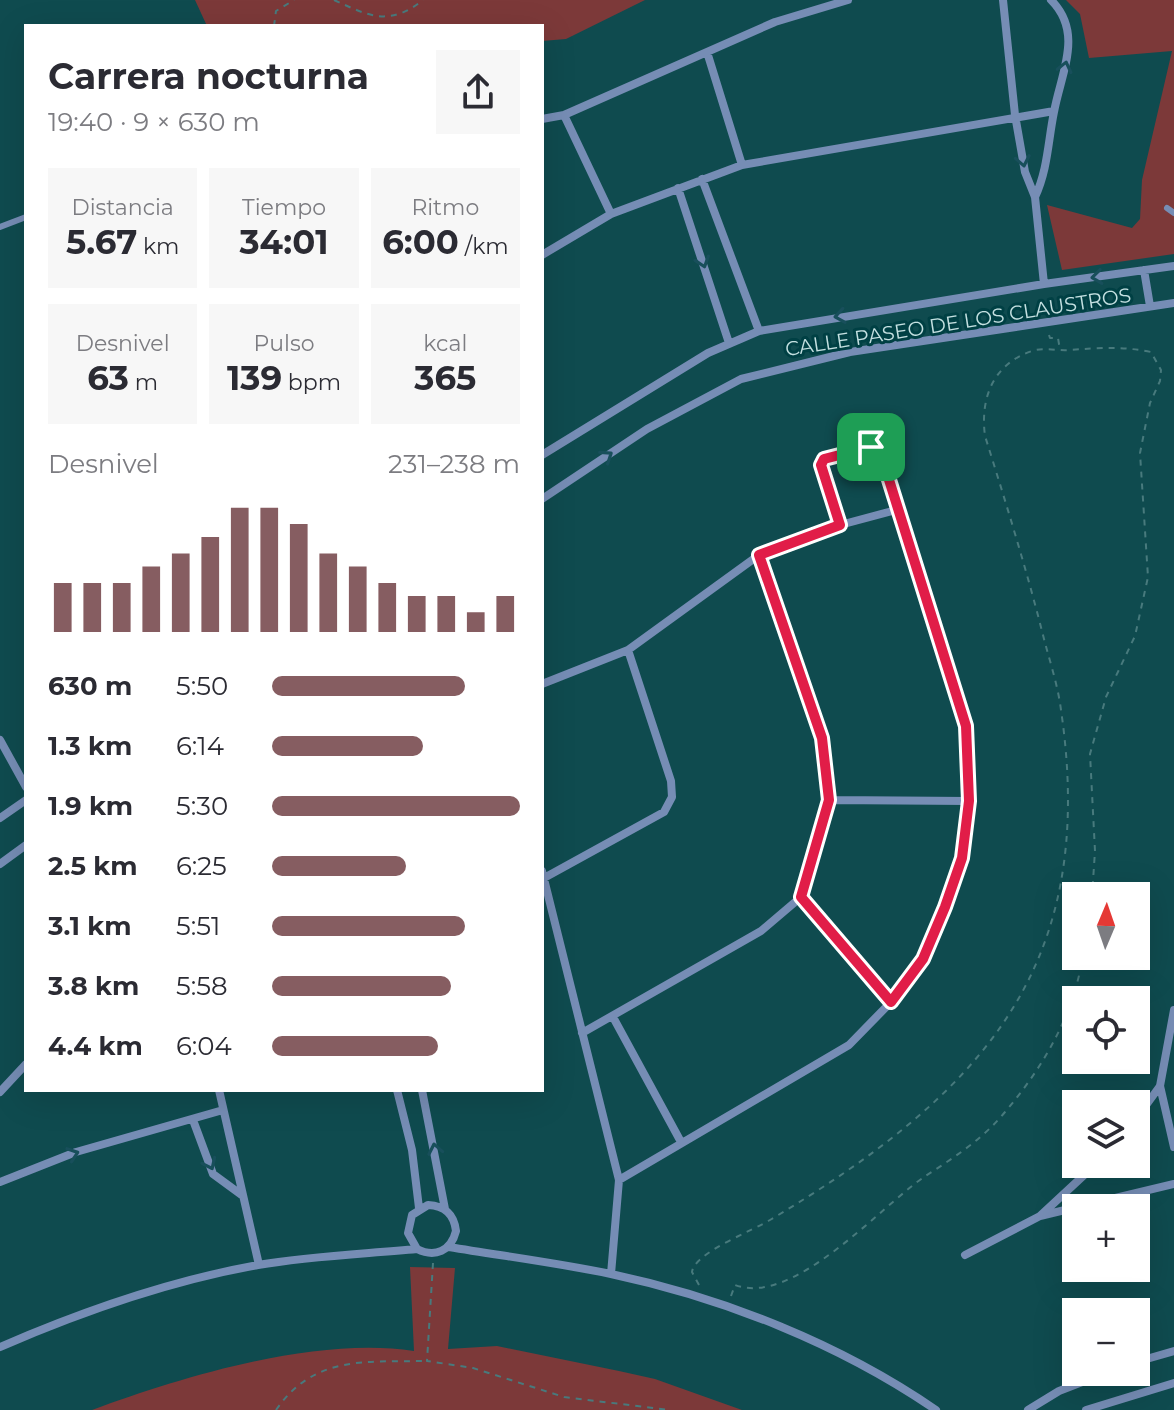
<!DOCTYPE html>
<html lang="es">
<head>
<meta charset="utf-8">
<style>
  body { margin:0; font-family:Montserrat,sans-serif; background:#f7f7f7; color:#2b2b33; height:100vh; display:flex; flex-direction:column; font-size:30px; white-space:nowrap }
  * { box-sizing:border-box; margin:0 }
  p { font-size:26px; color:#7c7c81 }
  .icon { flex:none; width:44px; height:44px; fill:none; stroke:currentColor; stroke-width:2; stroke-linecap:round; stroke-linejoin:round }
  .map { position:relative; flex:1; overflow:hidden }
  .sheet { position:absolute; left:24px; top:24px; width:520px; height:1068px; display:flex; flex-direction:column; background:#fff; border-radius:0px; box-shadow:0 8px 32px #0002 }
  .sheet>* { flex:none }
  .needle { width:52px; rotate:2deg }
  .fabs { position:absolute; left:1062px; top:882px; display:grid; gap:16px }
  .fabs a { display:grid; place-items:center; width:88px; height:88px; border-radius:0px; background:#fff; box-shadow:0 8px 32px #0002; font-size:40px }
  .pin { position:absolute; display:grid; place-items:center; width:68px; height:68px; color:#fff; margin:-34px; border-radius:16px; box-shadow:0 4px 12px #0006 }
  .round { display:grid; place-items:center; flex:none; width:84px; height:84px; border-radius:0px; background:#f7f7f7 }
  .summary { display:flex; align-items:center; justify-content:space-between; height:136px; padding:0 24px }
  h1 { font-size:36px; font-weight:700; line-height:60px }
  .stats { display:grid; grid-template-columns:repeat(3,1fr); gap:12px; height:136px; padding:8px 24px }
  .stats div { display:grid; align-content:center; border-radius:0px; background:#f7f7f7; text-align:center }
  .stats b { font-size:34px; font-weight:700 }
  .stats small { font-size:22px; font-weight:400 }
  .stats p { font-size:22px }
  .chart { height:224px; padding:16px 24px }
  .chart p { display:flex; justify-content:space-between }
  .chart svg { width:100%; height:144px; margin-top:8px; stroke:#865d61; stroke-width:6 }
  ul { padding:0 24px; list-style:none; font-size:26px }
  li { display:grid; grid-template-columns:128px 96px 1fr; align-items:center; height:60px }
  li i { height:20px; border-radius:10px; background:#865d61 }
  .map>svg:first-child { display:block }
</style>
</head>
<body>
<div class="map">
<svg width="1174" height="1410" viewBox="0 0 1174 1410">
  <rect width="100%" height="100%" fill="#0f4b4f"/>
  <!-- green -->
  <path fill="#7c3939" d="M195 0H645L566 39 542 41V26H207Z
    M1066 0H1174V254L1062 270 1047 205 1132 228 1140 219 1142 180 1172 51 1089 58 1080 14Z
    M410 1267 455 1268 448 1349 497 1346 619 1371 655 1379 742 1410H92C184 1376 317 1336 414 1351Z"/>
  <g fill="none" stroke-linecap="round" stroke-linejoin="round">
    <!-- path -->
    <path stroke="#487a7d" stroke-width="2" stroke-dasharray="6 6" stroke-linecap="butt" d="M334 0C369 16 389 27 423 0
      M274 26 276 11 294 0
      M1049 335 1050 338H1058L1060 350
      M433 1263 427 1361 473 1368 564 1397 669 1410
      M699 1285 692 1272C694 1253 752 1231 770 1220 979 1095 1099 970 1061 710 1058 686 1050 662 1044 639 1027 571 1006 503 985 436 980 398 993 364 1032 351 1044 347 1057 351 1069 350 1098 348 1122 346 1151 352L1161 370 1160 381 1150 403 1140 453 1148 577 1135 636 1106 697 1090 754 1095 851 1092 896
      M731 1296 735 1285C793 1307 879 1208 924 1177 953 1158 982 1140 1005 1112 1044 1066 1073 1016 1083 956
      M276 1410C314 1355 366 1362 426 1361"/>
    <!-- lane -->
    <path stroke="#768db5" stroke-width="6" d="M1167 208 1174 213
      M0 227 26 217"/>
    <!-- street -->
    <path stroke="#768db5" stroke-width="8" d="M1003 0 1015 115 1025 172 1035 197 1044 284
      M707 52 742 165
      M564 115 611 214
      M542 119 564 115 775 22 848 0
      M702 179 759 331
      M678 188 729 343
      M1035 197C1048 169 1048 141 1054 112 1061 73 1084 33 1051 0
      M542 255 611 214 742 165 1054 111
      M1144 270 1150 306
      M542 455 708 353 759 331 1044 284 1174 266
      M542 499 647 429 741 379 850 352 1174 303
      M542 684 628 650 759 555 840 525 900 509
      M0 740 26 787
      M829 800 969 801
      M0 818 26 800
      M0 864 26 845
      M542 871 619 1180 611 1274
      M544 878 664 812 672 797 671 781 628 650
      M801 897 891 1002
      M613 1017 681 1142
      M582 1033 761 931 801 897 829 800 822 738 759 555
      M1160 1086 1174 1147
      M219 1090 259 1265
      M397 1090 412 1150 419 1208
      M422 1090 445 1209
      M0 1092 26 1064
      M1136 1119 1160 1086 1174 1010
      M193 1120 213 1174 243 1196
      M619 1180 849 1045 891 1002 923 959 945 907 962 858 969 801 966 726 900 509 877 447 824 459 821 465 840 525
      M0 1182 76 1152 223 1110
      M1040 1216 1096 1164
      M449 1247C503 1256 558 1263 611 1274 724 1298 840 1344 936 1410
      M965 1255 1040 1216 1174 1184
      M0 1347C83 1311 168 1281 258 1265 310 1256 364 1254 417 1249 435 1258 451 1251 456 1231 454 1214 445 1206 428 1205L412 1215 408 1233 417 1249
      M1136 1362 1174 1351
      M1028 1410 1059 1391 1108 1372
      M1086 1410 1174 1383"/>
  </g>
  <!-- one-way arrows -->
  <defs><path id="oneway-chevron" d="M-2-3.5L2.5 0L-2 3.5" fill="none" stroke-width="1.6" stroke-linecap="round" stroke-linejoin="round" transform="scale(2)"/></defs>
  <g stroke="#184f5b">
    <use href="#oneway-chevron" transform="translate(1065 67) rotate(-77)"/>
    <use href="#oneway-chevron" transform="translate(1023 161) rotate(79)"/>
    <use href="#oneway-chevron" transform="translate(703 262) rotate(72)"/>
    <use href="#oneway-chevron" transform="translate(1097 277) rotate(173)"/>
    <use href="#oneway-chevron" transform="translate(840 316) rotate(171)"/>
    <use href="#oneway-chevron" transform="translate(607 456) rotate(-34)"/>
    <use href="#oneway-chevron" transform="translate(435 1149) rotate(-101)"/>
    <use href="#oneway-chevron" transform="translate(73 1154) rotate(-19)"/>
    <use href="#oneway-chevron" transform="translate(210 1164) rotate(65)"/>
  </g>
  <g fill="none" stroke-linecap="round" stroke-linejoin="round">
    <defs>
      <path id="route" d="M871 447 880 451 966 726 969 801 962 858 945 907 923 959 891 1002 801 897 829 800 822 738 759 555 840 525 821 465 824 459Z"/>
    </defs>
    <!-- route casing -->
    <use href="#route" stroke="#fff" stroke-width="16"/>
    <!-- route -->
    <use href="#route" stroke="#e11d48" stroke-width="10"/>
  </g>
  <g text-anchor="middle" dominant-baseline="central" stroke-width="6" stroke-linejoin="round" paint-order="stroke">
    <!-- street labels -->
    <g font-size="20" fill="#c4e0e1" stroke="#004044">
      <text transform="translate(958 322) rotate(-9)">CALLE PASEO DE LOS CLAUSTROS</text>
    </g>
  </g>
</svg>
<div class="fabs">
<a><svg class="needle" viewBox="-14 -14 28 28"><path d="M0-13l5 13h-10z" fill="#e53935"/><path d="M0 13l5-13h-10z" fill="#7c7c81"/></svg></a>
<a><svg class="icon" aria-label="locate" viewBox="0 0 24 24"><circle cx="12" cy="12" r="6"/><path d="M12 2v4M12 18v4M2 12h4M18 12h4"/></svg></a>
<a><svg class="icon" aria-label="layers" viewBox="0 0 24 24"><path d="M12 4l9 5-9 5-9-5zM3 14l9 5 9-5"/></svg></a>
<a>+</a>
<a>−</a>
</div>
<div class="pin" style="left:871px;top:447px;background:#1e9e55"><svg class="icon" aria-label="arrive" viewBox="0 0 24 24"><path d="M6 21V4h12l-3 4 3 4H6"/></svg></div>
<section class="sheet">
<div class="summary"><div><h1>Carrera nocturna</h1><p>19:40 · 9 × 630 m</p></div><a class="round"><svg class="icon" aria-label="share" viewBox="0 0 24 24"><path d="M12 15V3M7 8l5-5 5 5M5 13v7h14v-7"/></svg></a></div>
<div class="stats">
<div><p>Distancia</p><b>5.67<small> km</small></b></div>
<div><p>Tiempo</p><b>34:01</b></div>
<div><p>Ritmo</p><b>6:00<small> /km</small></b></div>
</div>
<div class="stats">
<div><p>Desnivel</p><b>63<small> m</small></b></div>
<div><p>Pulso</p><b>139<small> bpm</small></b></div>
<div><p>kcal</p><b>365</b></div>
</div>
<div class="chart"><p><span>Desnivel</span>231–238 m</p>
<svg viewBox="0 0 160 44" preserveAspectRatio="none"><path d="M5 44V29M15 44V29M25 44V29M35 44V24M45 44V20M55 44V15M65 44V6M75 44V6M85 44V11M95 44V20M105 44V24M115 44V29M125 44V33M135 44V33M145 44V38M155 44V33"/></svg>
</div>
<ul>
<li><b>630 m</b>5:50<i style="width:78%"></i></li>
<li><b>1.3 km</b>6:14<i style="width:61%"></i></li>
<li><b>1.9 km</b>5:30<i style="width:100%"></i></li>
<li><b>2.5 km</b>6:25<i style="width:54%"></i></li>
<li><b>3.1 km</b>5:51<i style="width:78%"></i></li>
<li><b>3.8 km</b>5:58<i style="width:72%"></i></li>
<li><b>4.4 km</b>6:04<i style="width:67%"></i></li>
</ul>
</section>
</div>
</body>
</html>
